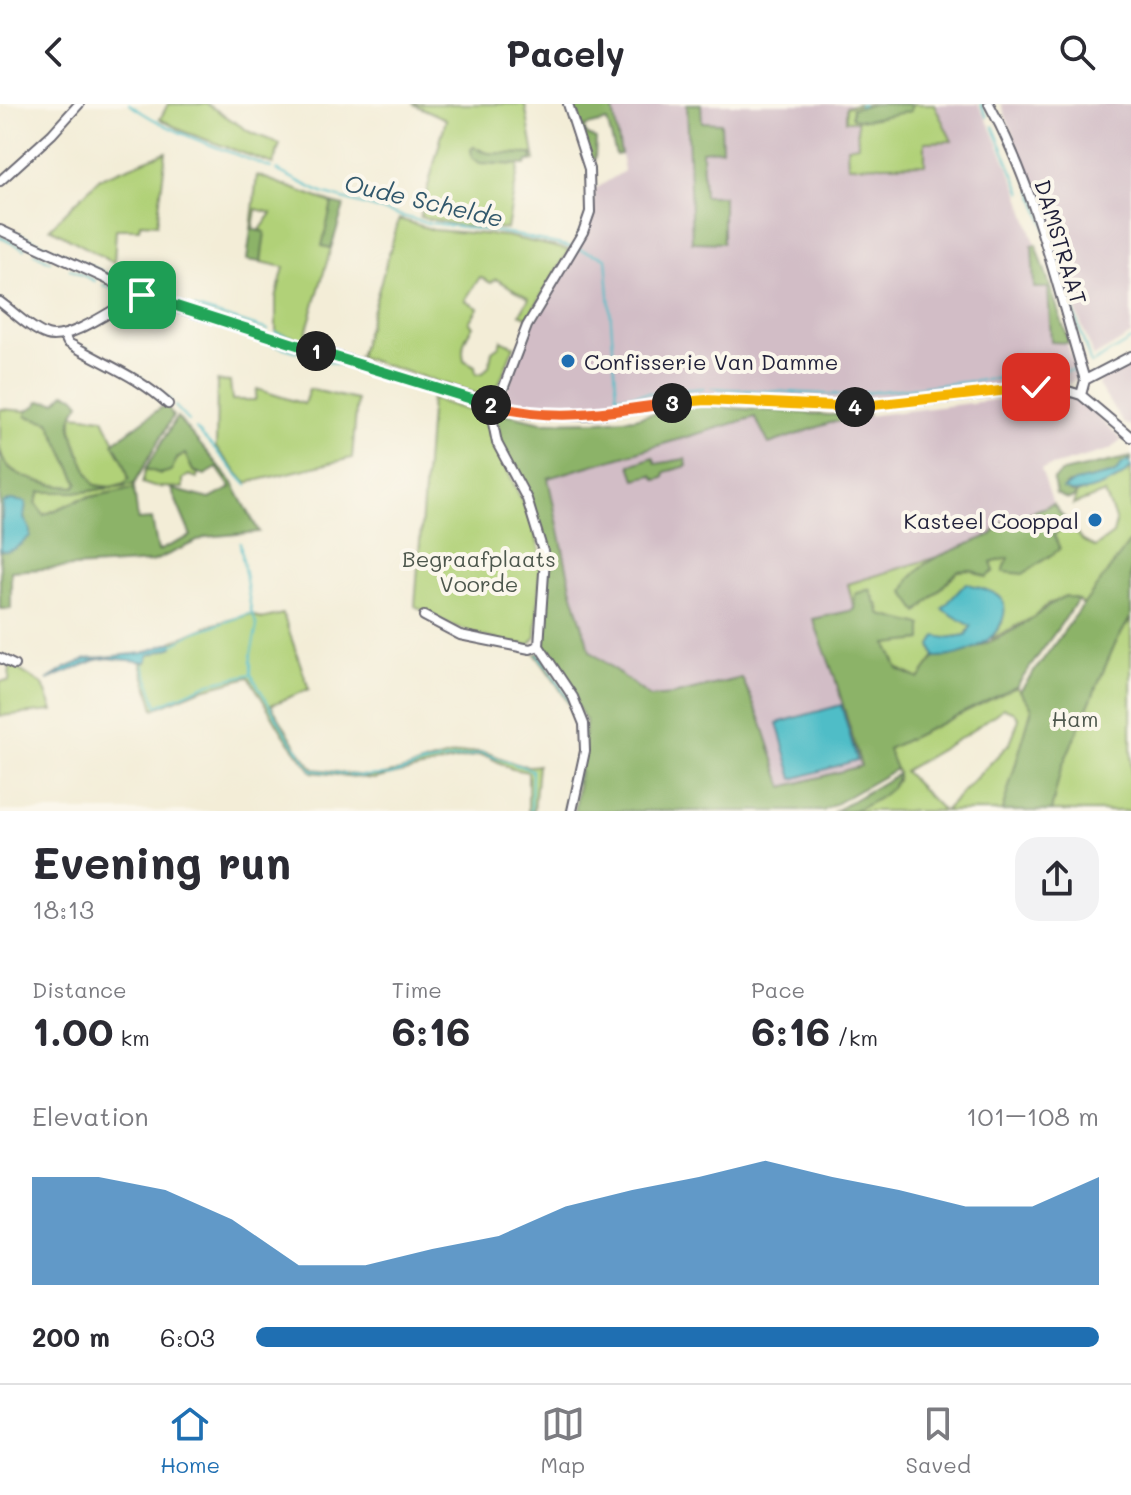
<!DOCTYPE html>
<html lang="en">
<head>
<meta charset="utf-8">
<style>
  body { margin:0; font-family:Mali,sans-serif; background:#f2f2f3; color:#2b2b33; height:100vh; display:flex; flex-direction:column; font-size:30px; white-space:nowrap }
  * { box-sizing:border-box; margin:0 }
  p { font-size:26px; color:#7c7c81 }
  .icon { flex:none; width:44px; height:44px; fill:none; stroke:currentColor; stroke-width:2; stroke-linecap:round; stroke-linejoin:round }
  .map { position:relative; height:707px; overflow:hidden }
  .sheet { display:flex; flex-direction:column; background:#fff; flex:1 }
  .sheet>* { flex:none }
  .pin { position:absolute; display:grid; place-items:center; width:68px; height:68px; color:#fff; margin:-34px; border-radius:16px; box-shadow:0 4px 12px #0006 }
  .km { position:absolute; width:40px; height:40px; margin:-20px; border-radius:50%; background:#222; color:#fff; font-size:22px; line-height:40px; text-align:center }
  .round { display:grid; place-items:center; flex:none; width:84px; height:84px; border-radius:24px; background:#f2f2f3 }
  .overview { display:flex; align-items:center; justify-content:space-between; height:136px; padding:0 32px }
  h1 { font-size:44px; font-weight:700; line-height:60px }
  .metrics { display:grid; grid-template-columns:repeat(3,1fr); gap:12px; height:136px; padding:8px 32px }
  .metrics div { display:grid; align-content:center }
  .metrics b { font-size:40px; font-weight:700 }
  .metrics small { font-size:22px; font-weight:400 }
  .metrics p { font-size:22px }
  .chart { height:224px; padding:16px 32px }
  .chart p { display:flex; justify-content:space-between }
  .chart svg { width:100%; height:144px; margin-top:8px; fill:#1f6fb2; opacity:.7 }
  ul { padding:0 32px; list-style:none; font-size:26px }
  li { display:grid; grid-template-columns:128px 96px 1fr; align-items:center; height:60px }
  li i { height:20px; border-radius:10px; background:#1f6fb2 }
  header { display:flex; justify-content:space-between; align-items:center; height:104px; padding:0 32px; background:#fff; font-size:36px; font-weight:700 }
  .tab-bar { display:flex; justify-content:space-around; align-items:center; height:112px; border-top:2px solid #e1e1e2; background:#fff; font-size:22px; color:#7c7c81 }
  .tab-bar a { display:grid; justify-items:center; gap:4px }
  .tab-bar .current { color:#1f6fb2 }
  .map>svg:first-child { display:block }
</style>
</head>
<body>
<header><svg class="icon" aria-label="back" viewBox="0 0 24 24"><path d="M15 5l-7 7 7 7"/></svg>Pacely<svg class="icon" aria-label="search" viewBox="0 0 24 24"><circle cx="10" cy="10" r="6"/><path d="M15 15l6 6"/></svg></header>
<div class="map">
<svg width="1131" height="707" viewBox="0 0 1131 707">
  <rect width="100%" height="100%" fill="#fbf7ec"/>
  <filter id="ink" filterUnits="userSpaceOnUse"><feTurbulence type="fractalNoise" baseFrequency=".0125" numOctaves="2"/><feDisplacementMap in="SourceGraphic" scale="16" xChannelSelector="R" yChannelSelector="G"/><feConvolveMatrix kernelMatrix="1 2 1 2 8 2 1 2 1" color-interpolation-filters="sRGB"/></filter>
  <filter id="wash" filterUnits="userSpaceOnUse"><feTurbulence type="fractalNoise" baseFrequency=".006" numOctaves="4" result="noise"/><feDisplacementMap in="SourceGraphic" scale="32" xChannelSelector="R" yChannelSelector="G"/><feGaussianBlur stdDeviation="1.8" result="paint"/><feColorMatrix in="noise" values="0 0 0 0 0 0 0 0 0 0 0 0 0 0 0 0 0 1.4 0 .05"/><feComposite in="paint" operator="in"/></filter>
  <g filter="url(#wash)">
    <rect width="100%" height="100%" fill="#f3edd7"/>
    <!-- industrial -->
    <path fill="#d2bdc6" d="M612 0H978L992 26 1018 86 1078 273 1069 280 1043 277 878 293 817 296 693 290 562 308 524 304 503 297 531 223 592 116 595 85 624 67Z
      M1001 0H1131V231L1094 253 1067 183 1044 110Z
      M1131 257V322L1123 319 1098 281 1101 275Z
      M1042 290H1057L1071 294 1088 304 1122 336 1109 346 1041 365 1053 400 1001 420 991 431 937 453 849 480 854 506 814 515 835 574 861 662 782 683 761 616 673 591 650 593 590 547 571 483 548 373 755 313 770 340 830 319 867 312Z"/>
    <!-- green -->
    <path fill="#b1d178" stroke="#6a7a5a" stroke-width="2" d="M168 0H207L250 28 280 40 273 60 185 28 160 15Z
      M413 0H525L535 57H532V51L488 49 474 44 480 59 519 61 507 125 460 122 420 113 446 15Z
      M857 0H934L952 37 925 38V60L848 62 847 43 858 41 857 17H846V3Z
      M166 48 157 120 140 119 139 125H116L114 159 50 124 100 74Z
      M257 71 332 99 323 142 331 144 304 236 276 228V194L284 163 261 158 263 127 260 126 272 109 256 105 253 125H251Z
      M399 115 434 126 506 132 569 146 528 214 520 210 529 194 496 175 491 179 480 173 465 196 478 204 469 218 473 222C465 234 461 241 464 256L475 262 476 270 483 269 489 262 492 247 499 242 501 236 514 242 493 295 359 253Z
      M217 277 230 278 232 296H255L257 285 304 300 309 285 357 296 352 354 246 379 216 344Z
      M431 295 486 312C498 359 533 404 541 454L536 533 529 541C487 537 451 524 415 502Z
      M0 305 26 307V312L49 318 78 379 75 383C50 382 4 375 0 345 0 332 0 318 0 305Z
      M73 311 103 314C110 331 130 361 128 378L111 383 95 381C85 366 67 328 73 311Z
      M185 350 193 367 198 370 197 374 189 371 183 375V384L154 383 142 379 146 365 161 370C171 363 176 354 185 350Z
      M1131 364V707H944L1010 639 1019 615 1013 607 1004 604 967 630 904 667 943 707H853L897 677 898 670 887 645 1016 583 1020 587 1084 502 1078 496 1049 499 1034 513 991 535 1002 519 942 505 971 522 966 531 947 534 931 541 935 553 919 575 898 565 890 552 878 499 854 506 848 480 937 453 991 431 1001 420 1053 400 1083 437 1095 443 1113 430 1116 418 1105 389 1073 401 1077 389C1094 385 1119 377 1131 364Z
      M134 380V384L81 395 44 411 36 399 40 388H83Z
      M251 510 261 515 283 510 309 585 271 601 297 643 314 665C338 667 366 676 389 670 416 663 444 650 473 648 496 645 514 667 538 661L534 707H528V668L512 665 489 653 479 651 374 675 312 668 284 631 249 573 199 586 154 605 141 559 147 558 149 551 172 543V538L211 521Z
      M539 549 579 612 584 635 570 707H564C569 683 578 657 579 633 579 609 549 568 535 550Z
      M10 560 43 581 53 607 0 612V577H9Z"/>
    <!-- forest -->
    <path fill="#8cb368" stroke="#576a52" stroke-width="2" d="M571 0H612L621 50 616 51 607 17 584 23 586 30 596 35 595 55 590 56Z
      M687 0H701L702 18 721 19 722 45 702 47 704 92H723V139L692 138Z
      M873 0H911V7L865 16 852 14V4Z
      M474 43 488 49 532 50V57H527L526 61 480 59 472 54 471 45Z
      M332 99 344 102 331 144 322 142Z
      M251 125 265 128 261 158 247 156Z
      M1036 140 1069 239 1051 238 1048 184H1034L1032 141Z
      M65 289 74 292 80 299C77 305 72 310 71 317 69 330 88 369 95 381 107 384 121 384 129 375L124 358 113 339 166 300 173 312 134 380 83 388H40L36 399 44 411 81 395 134 384 138 416 152 415 158 447 191 432 171 385 210 395 231 384 217 364 205 371 193 367 185 350 178 353 171 367 161 370 146 365 177 313 233 379 259 428 206 433 152 458 11 467V505H0V346C2 351 2 355 5 359 16 375 57 383 75 383L78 379 49 318 26 312V307L37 301 39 297 56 298Z
      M691 301 829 311 868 309 867 312 830 319 769 340 755 313 548 374 571 483 590 547 650 593 673 591 742 574 761 616 783 683 861 662 835 574 813 515 854 506 855 490 870 485 881 511 922 521V536L887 540 898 565 919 575 935 553C961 554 1012 529 1034 513 1045 505 1052 498 1065 492L1078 496 1016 583 888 645 896 665 823 707H575L586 617 543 544 548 464 545 439 529 395 499 338 495 315 498 308 542 318 601 317 634 314Z
      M653 353 656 360 685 355 687 362 665 368 664 374 656 376 652 371 635 375 630 361Z
      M1131 353V358L1122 360 1115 369 1066 381 1064 383 1070 389H1077L1073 394 1067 395 1056 390 1053 376 1063 368Z
      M1053 400 1068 419 1054 431 1060 445 1023 470 1003 468 1008 454 991 459 994 467 986 473 971 466 958 467 918 508 904 488 910 475 925 460 937 453 991 431 1001 420Z
      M1131 436V513L1115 540 1061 665 1051 707H1002L1032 604 1020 587Z
      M898 670C896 687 869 701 854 706 849 707 841 707 835 707Z"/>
    <!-- water -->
    <path fill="#4fbdc7" stroke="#387081" stroke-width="2" d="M1129 356 1131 364C1118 378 1080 395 1063 385L1075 378 1115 369 1122 360Z
      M11 396 26 398 24 414 30 425V432C21 440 13 450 0 446L3 399Z
      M966 479C975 483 993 486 1000 493 1005 498 1005 505 1004 511 998 539 961 554 935 553L931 541 936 532 947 534 966 531 971 522 942 505Z
      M172 538 173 543 149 551 147 558 108 554 96 556 47 576 66 564 87 555 143 549Z
      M841 601 857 656 793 675 777 619Z"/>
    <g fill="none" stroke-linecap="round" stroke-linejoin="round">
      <!-- stream -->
      <path stroke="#4fbdc7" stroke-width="2" d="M129 0C173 31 222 44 271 64
        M981 0 987 13
        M860 1 863 0
        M993 22 1022 89
        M276 66 322 89 423 118 506 129 571 143
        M1032 86 1063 174
        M0 121 57 147
        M0 133 14 140
        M17 141 25 145
        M579 145 606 154 617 292 704 284
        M34 149 50 157
        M62 149 141 185
        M70 165 95 177
        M103 181 125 191
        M1066 184 1091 260 1131 236
        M146 187 161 193
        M173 197 187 202
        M146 200 186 214
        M193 203 268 226
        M194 216 206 220
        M220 224 224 225
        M228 227 239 230
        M275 228 313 240
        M243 231 252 234
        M264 238 299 248
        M85 243 108 255
        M302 249 311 252
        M321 255 337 260
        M114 258 143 275
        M340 261 371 270
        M379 272 394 277
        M149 279 171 297
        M400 279 406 281
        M412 282 424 286
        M711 284 845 291 1075 266
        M175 302 189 317
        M196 325 247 381
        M240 439 251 506 257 522 251 550V570L287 631 312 666 360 672 390 671 424 660 482 649 532 666 531 707
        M172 541 195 528 252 509
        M538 551C549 564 576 605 580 621 585 643 571 684 566 707
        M144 561 157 602 210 579 251 570"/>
    </g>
  </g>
  <g filter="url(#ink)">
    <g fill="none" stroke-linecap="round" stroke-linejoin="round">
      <defs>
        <path id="minor" d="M568 0 589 65 590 108 583 128 527 222 492 314 497 339 527 395 545 454 539 542 573 593 584 620 585 647 572 707
          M989 0C1036 85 1057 184 1085 276L1081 291
          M0 77 52 30 79 0
          M0 126 137 189 165 200 524 309 585 312 691 296 855 303 1055 283 1081 291 1131 333
          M0 198C14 208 30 225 47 231 68 238 115 204 134 194L137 189
          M65 231C67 238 66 238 72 241 106 261 139 273 168 300
          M1085 276 1131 252
          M424 512 460 531 530 545 539 542
          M0 554 14 561"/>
      </defs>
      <!-- minor casing -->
      <use href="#minor" stroke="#6b6972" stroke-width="12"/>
      <!-- minor -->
      <use href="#minor" stroke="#fff" stroke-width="8"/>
    </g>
  </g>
  <g fill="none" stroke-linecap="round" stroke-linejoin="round" filter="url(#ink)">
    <defs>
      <path id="split-1" d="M142 191 316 247"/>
      <path id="split-2" d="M316 247 491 301"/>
      <path id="split-3" d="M491 301C554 319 608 308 672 299"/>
      <path id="split-4" d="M672 299 706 296 855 303"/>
      <path id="split-5" d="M855 303 1036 283"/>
    </defs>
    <!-- split-1 casing -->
    <use href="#split-1" stroke="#fff" stroke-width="16"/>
    <!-- split-2 casing -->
    <use href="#split-2" stroke="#fff" stroke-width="16"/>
    <!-- split-3 casing -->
    <use href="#split-3" stroke="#fff" stroke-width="16"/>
    <!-- split-4 casing -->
    <use href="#split-4" stroke="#fff" stroke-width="16"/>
    <!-- split-5 casing -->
    <use href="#split-5" stroke="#fff" stroke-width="16"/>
    <!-- split-1 -->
    <use href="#split-1" stroke="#22a559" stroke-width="10"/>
    <!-- split-2 -->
    <use href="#split-2" stroke="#22a559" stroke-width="10"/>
    <!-- split-3 -->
    <use href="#split-3" stroke="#f0652b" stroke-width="10"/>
    <!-- split-4 -->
    <use href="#split-4" stroke="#f5b400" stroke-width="10"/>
    <!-- split-5 -->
    <use href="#split-5" stroke="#f5b400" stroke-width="10"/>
  </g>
  <!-- markers -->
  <g fill="#1f6fb2" stroke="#fbf7ec" stroke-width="3">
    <circle cx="568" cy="257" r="8"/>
    <circle cx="1095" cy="416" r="8"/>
  </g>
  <g text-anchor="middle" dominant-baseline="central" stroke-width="8" stroke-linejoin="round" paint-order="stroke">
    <!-- street labels -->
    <g font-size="22" fill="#22223b" stroke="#fbf7ec">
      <text transform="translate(1061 138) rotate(73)">DAMSTRAAT</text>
    </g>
    <!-- poi labels -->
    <g font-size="22" fill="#22223b" stroke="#fbf7ec" text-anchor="start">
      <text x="584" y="257">Confisserie Van Damme</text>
      <text x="1079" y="416" text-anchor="end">Kasteel Cooppal</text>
    </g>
    <!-- park labels -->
    <g font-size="22" fill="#4d574d" stroke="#fbf7ec">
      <text x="479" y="454">Begraafplaats<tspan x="479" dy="25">Voorde</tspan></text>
      <text x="1075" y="614">Ham</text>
    </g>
    <!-- water labels -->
    <g font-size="24" font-style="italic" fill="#32586c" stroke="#fbf7ec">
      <text transform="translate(424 96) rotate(13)">Oude Schelde</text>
    </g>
  </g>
</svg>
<div class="pin" style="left:142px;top:191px;background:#1e9e55"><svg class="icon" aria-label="arrive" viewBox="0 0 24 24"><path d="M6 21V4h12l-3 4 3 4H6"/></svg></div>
<div class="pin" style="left:1036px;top:283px;background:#d93025"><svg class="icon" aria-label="check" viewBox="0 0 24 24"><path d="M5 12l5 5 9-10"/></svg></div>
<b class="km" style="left:316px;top:247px">1</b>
<b class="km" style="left:491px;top:301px">2</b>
<b class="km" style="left:672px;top:299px">3</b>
<b class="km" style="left:855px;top:303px">4</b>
</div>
<section class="sheet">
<div class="overview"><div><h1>Evening run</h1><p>18:13</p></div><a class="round"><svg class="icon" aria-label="share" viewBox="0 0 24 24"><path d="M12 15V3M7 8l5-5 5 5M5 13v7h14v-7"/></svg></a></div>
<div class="metrics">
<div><p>Distance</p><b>1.00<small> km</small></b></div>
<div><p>Time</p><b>6:16</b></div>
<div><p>Pace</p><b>6:16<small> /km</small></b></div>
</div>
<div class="chart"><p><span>Elevation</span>101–108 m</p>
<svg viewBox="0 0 160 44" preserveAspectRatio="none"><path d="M0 44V11L10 11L20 15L30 24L40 38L50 38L60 33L70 29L80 20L90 15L100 11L110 6L120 11L130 15L140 20L150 20L160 11V44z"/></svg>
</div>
<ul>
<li><b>200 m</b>6:03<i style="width:100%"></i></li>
</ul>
</section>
<nav class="tab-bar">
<a class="current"><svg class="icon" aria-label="home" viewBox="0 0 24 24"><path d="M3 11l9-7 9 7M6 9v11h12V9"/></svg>Home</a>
<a><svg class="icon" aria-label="map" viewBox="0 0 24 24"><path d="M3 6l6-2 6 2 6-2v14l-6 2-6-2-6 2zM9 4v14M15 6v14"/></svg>Map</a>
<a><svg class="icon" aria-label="saved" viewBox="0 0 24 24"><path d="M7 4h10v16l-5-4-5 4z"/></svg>Saved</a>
</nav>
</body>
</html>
